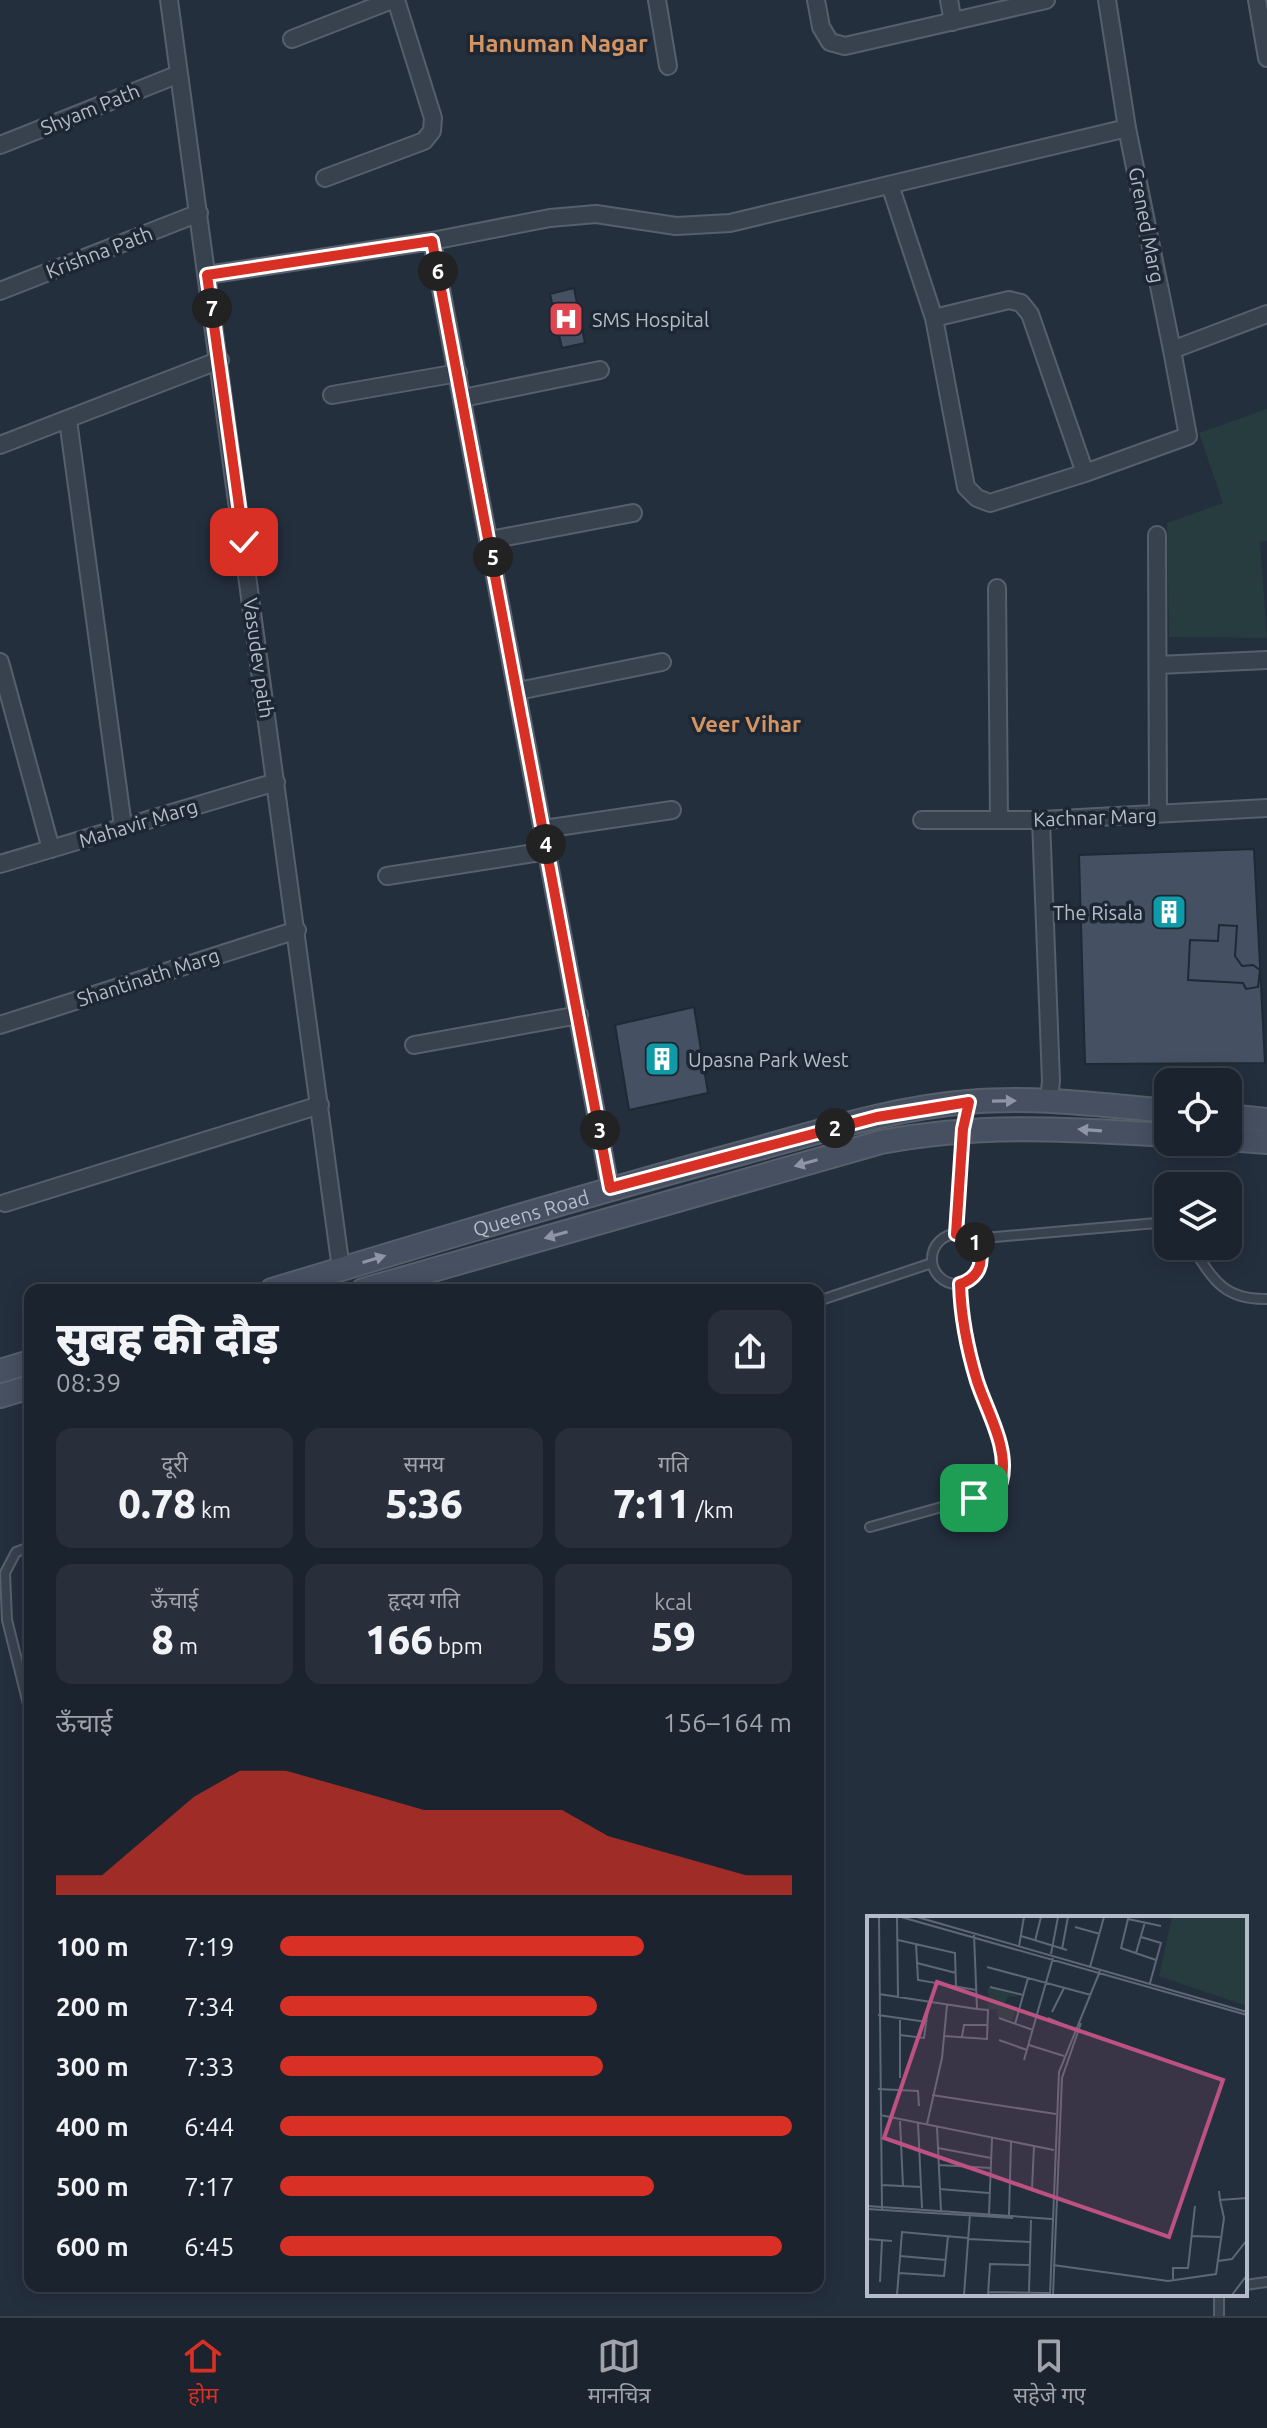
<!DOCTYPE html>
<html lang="hi">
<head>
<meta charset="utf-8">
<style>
  body { margin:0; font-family:Ubuntu,"Noto Sans Devanagari",sans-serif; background:#282f3a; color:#f1f3f6; height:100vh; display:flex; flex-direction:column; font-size:30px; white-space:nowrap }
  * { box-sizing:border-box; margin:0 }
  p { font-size:26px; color:#a0a4aa }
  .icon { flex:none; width:44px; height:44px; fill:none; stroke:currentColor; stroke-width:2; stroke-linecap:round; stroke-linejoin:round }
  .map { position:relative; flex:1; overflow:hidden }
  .panel { position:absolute; left:24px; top:1284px; width:800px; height:1008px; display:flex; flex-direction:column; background:#1b232e; border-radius:16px; box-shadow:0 4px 20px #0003,0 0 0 2px #39404a }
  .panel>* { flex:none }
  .tools { position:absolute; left:1154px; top:1068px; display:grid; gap:16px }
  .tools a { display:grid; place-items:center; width:88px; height:88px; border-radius:16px; background:#1b232e; box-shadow:0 4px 20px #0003,0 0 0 2px #39404a; font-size:40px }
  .pin { position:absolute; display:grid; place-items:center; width:68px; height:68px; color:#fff; margin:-34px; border-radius:16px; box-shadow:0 4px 12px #0006 }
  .km { position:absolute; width:40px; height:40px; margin:-20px; border-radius:50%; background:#222; color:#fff; font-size:22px; line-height:40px; text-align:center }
  .round { display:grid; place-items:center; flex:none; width:84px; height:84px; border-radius:16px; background:#282f3a }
  .head { display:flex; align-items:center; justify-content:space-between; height:136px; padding:0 32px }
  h1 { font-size:44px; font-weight:800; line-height:60px }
  .figures { display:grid; grid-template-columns:repeat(3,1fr); gap:12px; height:136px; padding:8px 32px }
  .figures div { display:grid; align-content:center; border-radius:16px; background:#282f3a; text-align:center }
  .figures b { font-size:40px; font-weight:800 }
  .figures small { font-size:22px; font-weight:400 }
  .figures p { font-size:22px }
  .chart { height:224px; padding:16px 32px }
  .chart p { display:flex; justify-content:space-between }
  .chart svg { width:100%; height:144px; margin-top:8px; fill:#d93025; opacity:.7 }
  ul { padding:0 32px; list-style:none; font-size:26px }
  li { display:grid; grid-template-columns:128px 96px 1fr; align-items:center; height:60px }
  li i { height:20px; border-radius:10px; background:#d93025 }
  .tab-bar { display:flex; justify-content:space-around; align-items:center; height:112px; border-top:2px solid #39404a; background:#1b232e; font-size:22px; color:#a0a4aa }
  .tab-bar a { display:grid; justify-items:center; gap:4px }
  .tab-bar .active { color:#d93025 }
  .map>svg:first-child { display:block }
</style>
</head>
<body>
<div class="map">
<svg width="1267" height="2316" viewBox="0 0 1267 2316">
  <rect width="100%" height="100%" fill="#242f3e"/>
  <!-- green -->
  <path fill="#263c3f" d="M1267 409V541L1260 542 1267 638 1169 637 1167 523 1223 503 1199 433Z"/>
  <!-- building -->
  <path fill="#455162" stroke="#1f2835" stroke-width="2" d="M574 288 585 343 562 348 550 294Z
    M1254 849 1265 1063 1085 1064 1079 855Z
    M1219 925 1237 926 1235 956 1242 966 1253 965 1260 970 1258 987 1246 989 1243 983 1188 980 1190 940 1218 941Z
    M694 1007 708 1093 629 1110 615 1025Z"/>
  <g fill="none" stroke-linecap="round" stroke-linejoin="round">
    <defs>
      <path id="lane" d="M956 1234 963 1129 968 1102
        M932 1259a25 25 0 1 1 50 0a25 25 0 1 1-50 0Z
        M972 1239 1168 1222
        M1192 1246C1213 1280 1224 1300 1267 1299
        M818 1301 932 1263
        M870 1527 974 1498 1001 1482C1010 1449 987 1412 977 1381 967 1348 961 1317 960 1284
        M30 1547 16 1552 5 1573 7 1620 30 1712
        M1245 2285 1267 2282
        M1219 2294V2316"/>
      <path id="street" d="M169 0 341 1269
        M657 0 668 66
        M816 0 821 27 830 42 845 46 1046 0
        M949 0 953 22
        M1107 0 1127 128 1172 350 1267 314
        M1257 0 1267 58
        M292 39 392 0
        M0 145 179 74
        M325 178 424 141 432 131 433 118 396 0
        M890 185 934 318 966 487 977 498 990 503 1085 473 1188 436 1172 350
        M432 241 610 1188
        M207 275 432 241 550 218 596 214 676 226 730 223 1127 128
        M0 291 199 213
        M934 318 1009 300 1021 303 1030 314 1085 473
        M332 395 458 373
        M463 398 600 370
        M68 420 123 826
        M0 445 220 360
        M1157 535 1158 814
        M490 540 633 513
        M997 588 999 819
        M0 662 51 849
        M1158 665 1267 660
        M518 691 662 662
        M922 820H1041L1267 808
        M1041 820 1051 1081 1049 1100
        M544 829 672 810
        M0 864 276 782
        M387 876 547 851
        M0 1025 297 930
        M414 1045 579 1015
        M5 1203 320 1105"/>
      <g id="secondary">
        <path d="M1228 1116 1267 1120"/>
        <path d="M1228 1139 1267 1142"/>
        <path id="s1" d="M272 1290C427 1243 582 1196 738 1154 813 1134 890 1108 968 1102 1035 1096 1102 1105 1168 1111"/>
        <path d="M363 1290 881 1142C980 1123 1068 1129 1168 1135"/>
        <path d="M0 1371 30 1362"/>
        <path d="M0 1396 30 1387"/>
      </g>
    </defs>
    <!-- lane casing -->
    <use href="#lane" stroke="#565f6c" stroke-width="12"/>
    <!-- street casing -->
    <use href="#street" stroke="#565f6c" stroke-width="20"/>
    <!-- secondary casing -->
    <use href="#secondary" stroke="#565f6c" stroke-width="26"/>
    <!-- lane -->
    <use href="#lane" stroke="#38414e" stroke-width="8"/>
    <!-- street -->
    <use href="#street" stroke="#38414e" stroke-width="16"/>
    <!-- secondary -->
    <use href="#secondary" stroke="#465061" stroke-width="22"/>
  </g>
  <!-- one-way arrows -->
  <defs><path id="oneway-solid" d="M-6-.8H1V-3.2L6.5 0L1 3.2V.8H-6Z" transform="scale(2)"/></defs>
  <g fill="#8e96a5">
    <use href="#oneway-solid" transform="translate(1004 1101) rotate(-1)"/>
    <use href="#oneway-solid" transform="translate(1090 1130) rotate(-176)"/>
    <use href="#oneway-solid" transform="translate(806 1163) rotate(164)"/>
    <use href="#oneway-solid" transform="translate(556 1235) rotate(164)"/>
    <use href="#oneway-solid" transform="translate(374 1259) rotate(-17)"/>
  </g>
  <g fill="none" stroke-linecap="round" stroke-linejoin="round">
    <defs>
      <path id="route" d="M244 542 207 275 432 241 610 1188 877 1117 969 1102 963 1129 956 1234C986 1238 990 1275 960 1284 961 1317 967 1348 977 1381 987 1412 1010 1449 1001 1482L974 1498"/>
    </defs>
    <!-- route casing -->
    <use href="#route" stroke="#fff" stroke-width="16"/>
    <!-- route -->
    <use href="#route" stroke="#d93025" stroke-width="10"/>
  </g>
  <!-- icons -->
  <defs>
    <symbol id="hospital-square" viewBox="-11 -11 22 22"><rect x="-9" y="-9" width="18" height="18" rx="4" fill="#e0444e" stroke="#1d2633"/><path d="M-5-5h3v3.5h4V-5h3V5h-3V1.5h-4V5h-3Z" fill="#fff"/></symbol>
    <symbol id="building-square" viewBox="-11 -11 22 22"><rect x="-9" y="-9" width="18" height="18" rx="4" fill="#0f9aa8" stroke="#1d2633"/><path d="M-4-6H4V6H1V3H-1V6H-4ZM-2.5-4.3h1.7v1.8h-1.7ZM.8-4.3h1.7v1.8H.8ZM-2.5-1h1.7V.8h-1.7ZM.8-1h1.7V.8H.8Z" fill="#fff"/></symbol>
  </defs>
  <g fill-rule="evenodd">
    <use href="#hospital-square" x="546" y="299" width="40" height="40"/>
    <use href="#building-square" x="1149" y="892" width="40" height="40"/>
    <use href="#building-square" x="642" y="1039" width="40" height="40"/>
  </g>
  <g text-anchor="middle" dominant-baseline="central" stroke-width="7" stroke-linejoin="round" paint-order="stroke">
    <!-- street labels -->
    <g font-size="20" fill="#b4bcc9" stroke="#1d2633">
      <text transform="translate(90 109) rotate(-22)">Shyam Path</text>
      <text transform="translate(1147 225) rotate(79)">Grened Marg</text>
      <text transform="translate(99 252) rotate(-21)">Krishna Path</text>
      <text transform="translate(259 658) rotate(82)">Vasudev path</text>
      <text transform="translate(1095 817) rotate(-2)">Kachnar Marg</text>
      <text transform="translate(138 823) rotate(-17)">Mahavir Marg</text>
      <text transform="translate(148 977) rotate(-18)">Shantinath Marg</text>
      <text stroke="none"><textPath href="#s1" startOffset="270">Queens Road</textPath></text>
    </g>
    <!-- poi labels -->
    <g font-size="20" fill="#b4bcc9" stroke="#1d2633" text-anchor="start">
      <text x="592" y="319">SMS Hospital</text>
      <text x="1143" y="912" text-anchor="end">The Risala</text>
      <text x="688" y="1059">Upasna Park West</text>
    </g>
    <!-- neighbourhood labels -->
    <g font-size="22" font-weight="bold" fill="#d59563" stroke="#1d2633">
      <text x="746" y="723">Veer Vihar</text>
    </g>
    <!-- quarter labels -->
    <g font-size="24" font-weight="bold" fill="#d59563" stroke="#1d2633">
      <text x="558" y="43">Hanuman Nagar</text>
    </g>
  </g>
  <!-- overview -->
  <g transform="translate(867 1916)">
    <rect width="380" height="380" fill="#242f3e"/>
    <path d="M305 1H380V90L292 60ZM121 71 153 80 140 81 137 89 149 93 145 105 131 101 130 93H121Z" fill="#263c3f"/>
    <path fill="none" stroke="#5e6776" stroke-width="2" d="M12 1 15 294M30 1 31 81M34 1 380 99M50 1 380 96M208 11 233 18M154 20 200 34M274 21 294 27 283 67M31 24 88 37 89 71M168 25 174 1M49 28 51 64 109 74M152 30 157 1M195 33 201 1M269 37 278 6M184 38 191 1M289 44 254 32 261 3 294 10M50 47 89 57M120 51 224 79M223 51 237 1M123 71 156 79M12 78 110 93 107 19M185 96 197 72M11 99 60 106M33 102V162M132 102 166 114M181 102 209 114M148 108 161 62M33 119 57 122 62 86M77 120 120 123 121 94 110 93M95 121 97 109H121M132 124 160 134M162 129 197 140M157 144 186 42M11 173 51 175 52 190M65 179 189 198M13 199 187 234M33 205 36 270M51 207 55 292M60 208 75 142 80 89M70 211 74 295M71 232 124 242M72 249 124 252M15 269 54 271M72 273 122 277M165 273 167 230M352 275 353 284 380 282M0 290 185 303M0 293 146 302M122 298 125 222M142 299 144 226M324 320 353 321M0 323 25 325M101 323 163 326M33 340 79 344M351 345 365 343 380 324M186 349 301 365 349 358 357 302 353 284M32 357 77 360 81 320M306 363V352H321L328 290M13 366 15 324M121 376 183 377M162 376 164 304M30 379 35 316 101 322M97 379 103 298M121 379 123 348 162 349M183 379 192 156 233 55M186 379 195 162 214 107M365 379 380 359"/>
    <path fill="#bd5182" fill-opacity="0.15" stroke="#bd5182" stroke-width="4" d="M70 66 356 164 302 321 17 222Z"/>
    <rect width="380" height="380" fill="none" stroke="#b4bcc9" stroke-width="4"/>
  </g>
</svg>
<div class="tools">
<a><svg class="icon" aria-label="locate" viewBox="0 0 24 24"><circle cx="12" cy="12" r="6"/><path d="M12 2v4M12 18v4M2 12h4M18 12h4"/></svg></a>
<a><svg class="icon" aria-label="layers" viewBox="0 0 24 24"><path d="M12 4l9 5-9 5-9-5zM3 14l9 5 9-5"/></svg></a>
</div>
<div class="pin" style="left:974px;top:1498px;background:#1e9e55"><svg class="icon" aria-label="arrive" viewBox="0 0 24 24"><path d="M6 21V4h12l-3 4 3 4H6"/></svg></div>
<div class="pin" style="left:244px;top:542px;background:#d93025"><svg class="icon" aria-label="check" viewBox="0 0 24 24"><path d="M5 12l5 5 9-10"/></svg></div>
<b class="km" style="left:975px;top:1242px">1</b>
<b class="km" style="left:835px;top:1128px">2</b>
<b class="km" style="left:600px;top:1130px">3</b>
<b class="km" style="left:546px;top:844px">4</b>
<b class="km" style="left:493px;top:557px">5</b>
<b class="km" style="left:438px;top:271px">6</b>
<b class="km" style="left:212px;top:308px">7</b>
<section class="panel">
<div class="head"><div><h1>सुबह की दौड़</h1><p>08:39</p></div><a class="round"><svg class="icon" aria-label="share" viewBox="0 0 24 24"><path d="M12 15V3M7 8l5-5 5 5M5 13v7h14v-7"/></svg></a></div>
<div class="figures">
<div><p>दूरी</p><b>0.78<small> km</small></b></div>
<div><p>समय</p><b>5:36</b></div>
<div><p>गति</p><b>7:11<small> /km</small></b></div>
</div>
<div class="figures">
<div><p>ऊँचाई</p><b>8<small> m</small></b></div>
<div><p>हृदय गति</p><b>166<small> bpm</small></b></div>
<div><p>kcal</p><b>59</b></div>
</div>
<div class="chart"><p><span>ऊँचाई</span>156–164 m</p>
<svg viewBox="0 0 160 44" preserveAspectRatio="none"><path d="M0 44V38L10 38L20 26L30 14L40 6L50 6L60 10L70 14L80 18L90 18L100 18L110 18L120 26L130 30L140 34L150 38L160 38V44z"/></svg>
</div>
<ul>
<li><b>100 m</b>7:19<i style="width:71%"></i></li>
<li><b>200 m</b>7:34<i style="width:62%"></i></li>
<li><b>300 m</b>7:33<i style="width:63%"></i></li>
<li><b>400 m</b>6:44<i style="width:100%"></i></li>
<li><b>500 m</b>7:17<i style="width:73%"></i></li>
<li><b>600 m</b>6:45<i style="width:98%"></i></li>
</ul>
</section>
</div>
<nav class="tab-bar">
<a class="active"><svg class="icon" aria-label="home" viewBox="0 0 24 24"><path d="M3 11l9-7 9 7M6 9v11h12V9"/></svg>होम</a>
<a><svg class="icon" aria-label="map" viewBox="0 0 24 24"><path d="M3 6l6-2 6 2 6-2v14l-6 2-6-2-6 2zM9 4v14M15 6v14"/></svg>मानचित्र</a>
<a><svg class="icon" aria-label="saved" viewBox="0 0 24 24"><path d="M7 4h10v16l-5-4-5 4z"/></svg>सहेजे गए</a>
</nav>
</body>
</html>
